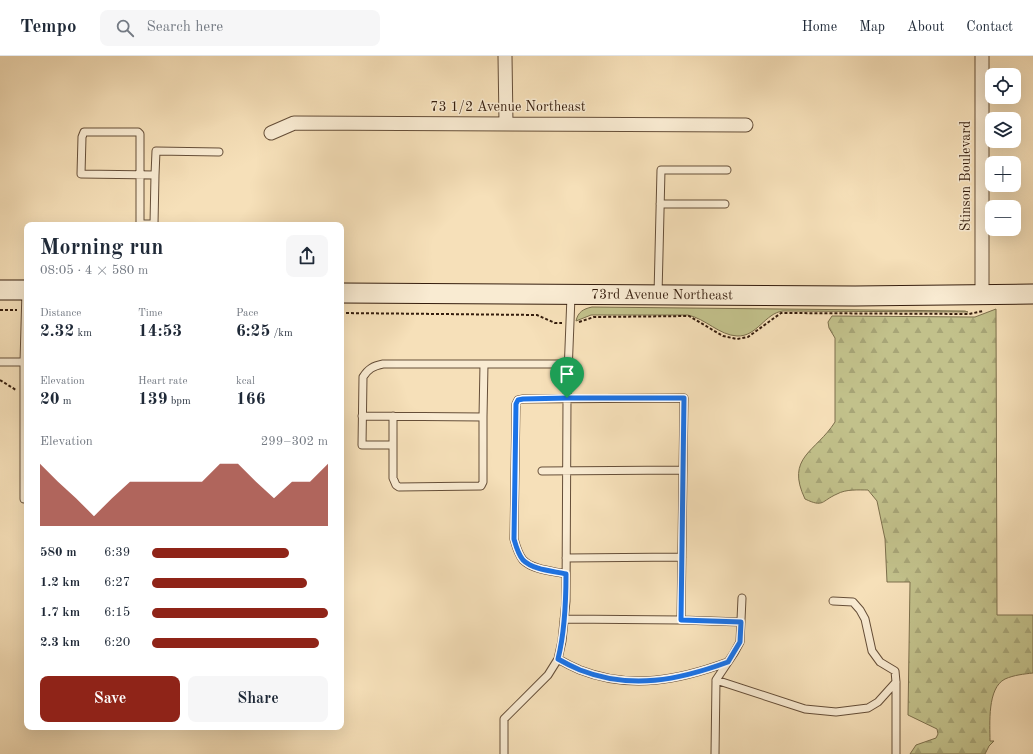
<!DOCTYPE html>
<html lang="en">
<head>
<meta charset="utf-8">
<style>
  body { margin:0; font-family:"Old Standard TT",serif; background:#f6f6f7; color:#1f2937; height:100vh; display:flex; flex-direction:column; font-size:15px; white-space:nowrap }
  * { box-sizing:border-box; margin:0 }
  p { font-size:13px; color:#747a83 }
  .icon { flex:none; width:22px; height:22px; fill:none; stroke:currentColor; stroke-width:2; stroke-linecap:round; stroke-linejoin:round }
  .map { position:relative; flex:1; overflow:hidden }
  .drawer { position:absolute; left:24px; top:166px; width:320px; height:508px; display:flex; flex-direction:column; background:#fff; border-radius:8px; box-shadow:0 4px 16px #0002 }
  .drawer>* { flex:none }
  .buttons { position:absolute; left:985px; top:12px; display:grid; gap:8px }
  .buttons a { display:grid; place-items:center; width:36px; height:36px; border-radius:8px; background:#fff; box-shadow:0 4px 16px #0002; font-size:20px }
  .pin { position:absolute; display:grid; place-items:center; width:34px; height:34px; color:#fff; margin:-41px -17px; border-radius:50% 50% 50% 0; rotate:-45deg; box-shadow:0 0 4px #0007 }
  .pin .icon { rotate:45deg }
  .round { display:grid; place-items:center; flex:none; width:42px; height:42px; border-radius:8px; background:#f6f6f7 }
  .summary { display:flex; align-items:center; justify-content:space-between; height:68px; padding:0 16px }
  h1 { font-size:22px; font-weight:700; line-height:30px }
  .stats { display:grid; grid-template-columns:repeat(3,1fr); gap:6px; height:68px; padding:4px 16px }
  .stats div { display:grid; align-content:center }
  .stats b { font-size:17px; font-weight:700 }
  .stats small { font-size:11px; font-weight:400 }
  .stats p { font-size:11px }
  .chart { height:112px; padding:8px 16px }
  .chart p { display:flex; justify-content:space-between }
  .chart svg { width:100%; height:72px; margin-top:4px; fill:#8f2418; opacity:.7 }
  .cta { display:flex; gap:8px; margin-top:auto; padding:8px 16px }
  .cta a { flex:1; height:46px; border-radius:8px; background:#8f2418; color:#fff; font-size:16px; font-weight:700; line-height:46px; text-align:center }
  .cta a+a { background:#f6f6f7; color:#1f2937 }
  ul { padding:0 16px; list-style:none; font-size:13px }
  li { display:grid; grid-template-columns:64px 48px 1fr; align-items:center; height:30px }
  li i { height:10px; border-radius:5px; background:#8f2418 }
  header { display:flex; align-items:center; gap:24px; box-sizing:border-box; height:56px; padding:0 20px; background:#fff; border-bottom:1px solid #e0e1e3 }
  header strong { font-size:19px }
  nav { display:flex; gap:22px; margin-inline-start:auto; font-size:14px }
  .search { width:280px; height:36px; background:#f6f6f7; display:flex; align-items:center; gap:10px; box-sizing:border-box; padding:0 14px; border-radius:8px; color:#747a83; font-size:15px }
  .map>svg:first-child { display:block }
</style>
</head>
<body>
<header>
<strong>Tempo</strong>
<div class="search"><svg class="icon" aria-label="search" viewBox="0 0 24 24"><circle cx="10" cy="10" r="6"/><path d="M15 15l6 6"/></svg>Search here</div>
<nav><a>Home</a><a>Map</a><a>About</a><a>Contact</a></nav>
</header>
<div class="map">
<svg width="1033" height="698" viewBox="0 0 1033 698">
  <defs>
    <pattern id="forest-firs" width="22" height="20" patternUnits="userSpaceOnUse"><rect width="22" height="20" fill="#c2c18b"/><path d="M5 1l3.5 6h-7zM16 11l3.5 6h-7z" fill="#a7a577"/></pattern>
  </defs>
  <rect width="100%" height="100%" fill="#f6e0b9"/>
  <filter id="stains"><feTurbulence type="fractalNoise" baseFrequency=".005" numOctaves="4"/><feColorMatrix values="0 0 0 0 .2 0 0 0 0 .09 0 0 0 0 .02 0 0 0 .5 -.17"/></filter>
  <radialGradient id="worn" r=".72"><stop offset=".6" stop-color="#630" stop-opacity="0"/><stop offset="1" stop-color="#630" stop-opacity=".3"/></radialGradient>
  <!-- grass -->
  <path fill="#c2c18b" stroke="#7c6f4c" d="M592 251 965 255 968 256 783 255C765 257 757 281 737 280 719 279 706 263 688 259H591L576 265C578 256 583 253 592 251Z"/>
  <!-- forest -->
  <path fill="url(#forest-firs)" stroke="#7c6f4c" d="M996 253 997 559H1033V617C1024 618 1014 619 1005 623 987 632 990 668 990 685H994L989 690 985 698H910L916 689 936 682 938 678 937 673 908 659 910 526H887L885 483 877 445 868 434C858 434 846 433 837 438 821 445 824 452 805 443 785 401 816 396 835 366V282L829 272 828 266 832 260 975 261Z"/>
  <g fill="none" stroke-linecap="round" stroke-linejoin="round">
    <defs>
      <path id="lane" d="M660 148H725
        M140 168H154L155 119
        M140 169V78L138 76H84L82 81 81 118 155 119 156 95 219 96
        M26 234 24 306V443H27
        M658 239 661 114H727
        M0 306H24
        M362 360 483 361V426L481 430 399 431 396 429 393 422V360
        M483 361 484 308
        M393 389H362L363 321C368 313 373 310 383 308H568
        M542 415 683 414
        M566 502 682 501
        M566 518C553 515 533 514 523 504 518 498 516 490 514 483L516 348 518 344 523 343 684 342 681 564 741 566
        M833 545 853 546 860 554 865 563 872 595 880 606 895 615 896 626V698
        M564 563 681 564
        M558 603C565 607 573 611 580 614 631 634 679 624 728 606
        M716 624 805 653 836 656 868 652 878 646 896 626
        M504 698V663L548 619 558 603 562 585 566 545 567 343 571 240
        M715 698 716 624 734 597 740 586 742 542"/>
      <path id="street" d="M505 0 506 67
        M982 0V239
        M271 77 294 67 746 69"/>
      <g id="secondary">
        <path d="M0 234H27"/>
        <path id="s1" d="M341 237 855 240 1033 238"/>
      </g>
    </defs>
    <!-- lane casing -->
    <use href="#lane" stroke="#654e38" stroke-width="9"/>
    <!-- street casing -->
    <use href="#street" stroke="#654e38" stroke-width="15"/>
    <!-- secondary casing -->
    <use href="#secondary" stroke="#351d0d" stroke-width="21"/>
    <!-- path -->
    <path stroke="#351d0d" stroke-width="2" stroke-dasharray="3 2" stroke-linecap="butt" d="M0 254H17
      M341 257 537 259 555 267H562
      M579 266 594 261 689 260 723 280 737 283 748 281 781 257 969 258 983 255
      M0 324 16 334"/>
    <!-- lane -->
    <use href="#lane" stroke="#f9ebd2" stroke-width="7"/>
    <!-- street -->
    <use href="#street" stroke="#f9ebd2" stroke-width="13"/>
    <!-- secondary -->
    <use href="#secondary" stroke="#f9ebd2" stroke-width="19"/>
  </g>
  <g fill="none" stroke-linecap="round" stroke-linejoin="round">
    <defs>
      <path id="route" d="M567 342H684L681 564 741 566 740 586 728 606C679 624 631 634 580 614 573 611 565 607 558 603 565 575 566 547 566 518 553 515 533 514 523 504 518 498 516 490 514 483L516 348 518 344 523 343Z"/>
    </defs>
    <!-- route casing -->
    <use href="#route" stroke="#fff" stroke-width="8"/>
    <!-- route -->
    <use href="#route" stroke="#1a73e8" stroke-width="5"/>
  </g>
  <g text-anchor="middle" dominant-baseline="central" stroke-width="3" stroke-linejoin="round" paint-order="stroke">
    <!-- street labels -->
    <g font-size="14" fill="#351d0d" stroke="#f9ebd2">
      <text x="508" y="51">73 1/2 Avenue Northeast</text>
      <text transform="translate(966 120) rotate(-90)">Stinson Boulevard</text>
      <text stroke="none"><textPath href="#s1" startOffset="321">73rd Avenue Northeast</textPath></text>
    </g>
  </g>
  <rect width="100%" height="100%" filter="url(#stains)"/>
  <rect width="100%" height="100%" fill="url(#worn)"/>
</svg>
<div class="buttons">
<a><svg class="icon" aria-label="locate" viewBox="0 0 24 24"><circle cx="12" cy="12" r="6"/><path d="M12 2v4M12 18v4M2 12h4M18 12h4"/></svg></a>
<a><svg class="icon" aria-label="layers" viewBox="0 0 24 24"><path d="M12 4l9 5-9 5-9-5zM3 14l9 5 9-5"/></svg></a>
<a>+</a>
<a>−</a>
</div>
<div class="pin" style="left:567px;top:342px;background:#1e9e55"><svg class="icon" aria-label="arrive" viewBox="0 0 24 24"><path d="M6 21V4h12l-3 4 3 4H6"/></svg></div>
<section class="drawer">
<div class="summary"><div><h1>Morning run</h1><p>08:05 · 4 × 580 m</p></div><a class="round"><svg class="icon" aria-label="share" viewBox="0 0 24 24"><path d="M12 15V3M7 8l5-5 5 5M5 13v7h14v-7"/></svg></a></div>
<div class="stats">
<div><p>Distance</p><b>2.32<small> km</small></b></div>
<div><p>Time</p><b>14:53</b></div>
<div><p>Pace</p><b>6:25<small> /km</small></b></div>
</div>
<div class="stats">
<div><p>Elevation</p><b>20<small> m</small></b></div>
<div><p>Heart rate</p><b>139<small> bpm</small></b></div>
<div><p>kcal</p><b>166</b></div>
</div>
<div class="chart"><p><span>Elevation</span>299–302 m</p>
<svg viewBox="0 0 160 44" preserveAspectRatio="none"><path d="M0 44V6L10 17L20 27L30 38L40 27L50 17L60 17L70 17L80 17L90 17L100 6L110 6L120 17L130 27L140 17L150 17L160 6V44z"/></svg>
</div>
<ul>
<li><b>580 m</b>6:39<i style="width:78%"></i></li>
<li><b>1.2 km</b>6:27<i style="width:88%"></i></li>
<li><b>1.7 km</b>6:15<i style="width:100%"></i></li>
<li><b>2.3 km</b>6:20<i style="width:95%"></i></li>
</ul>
<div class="cta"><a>Save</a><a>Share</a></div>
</section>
</div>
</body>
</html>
